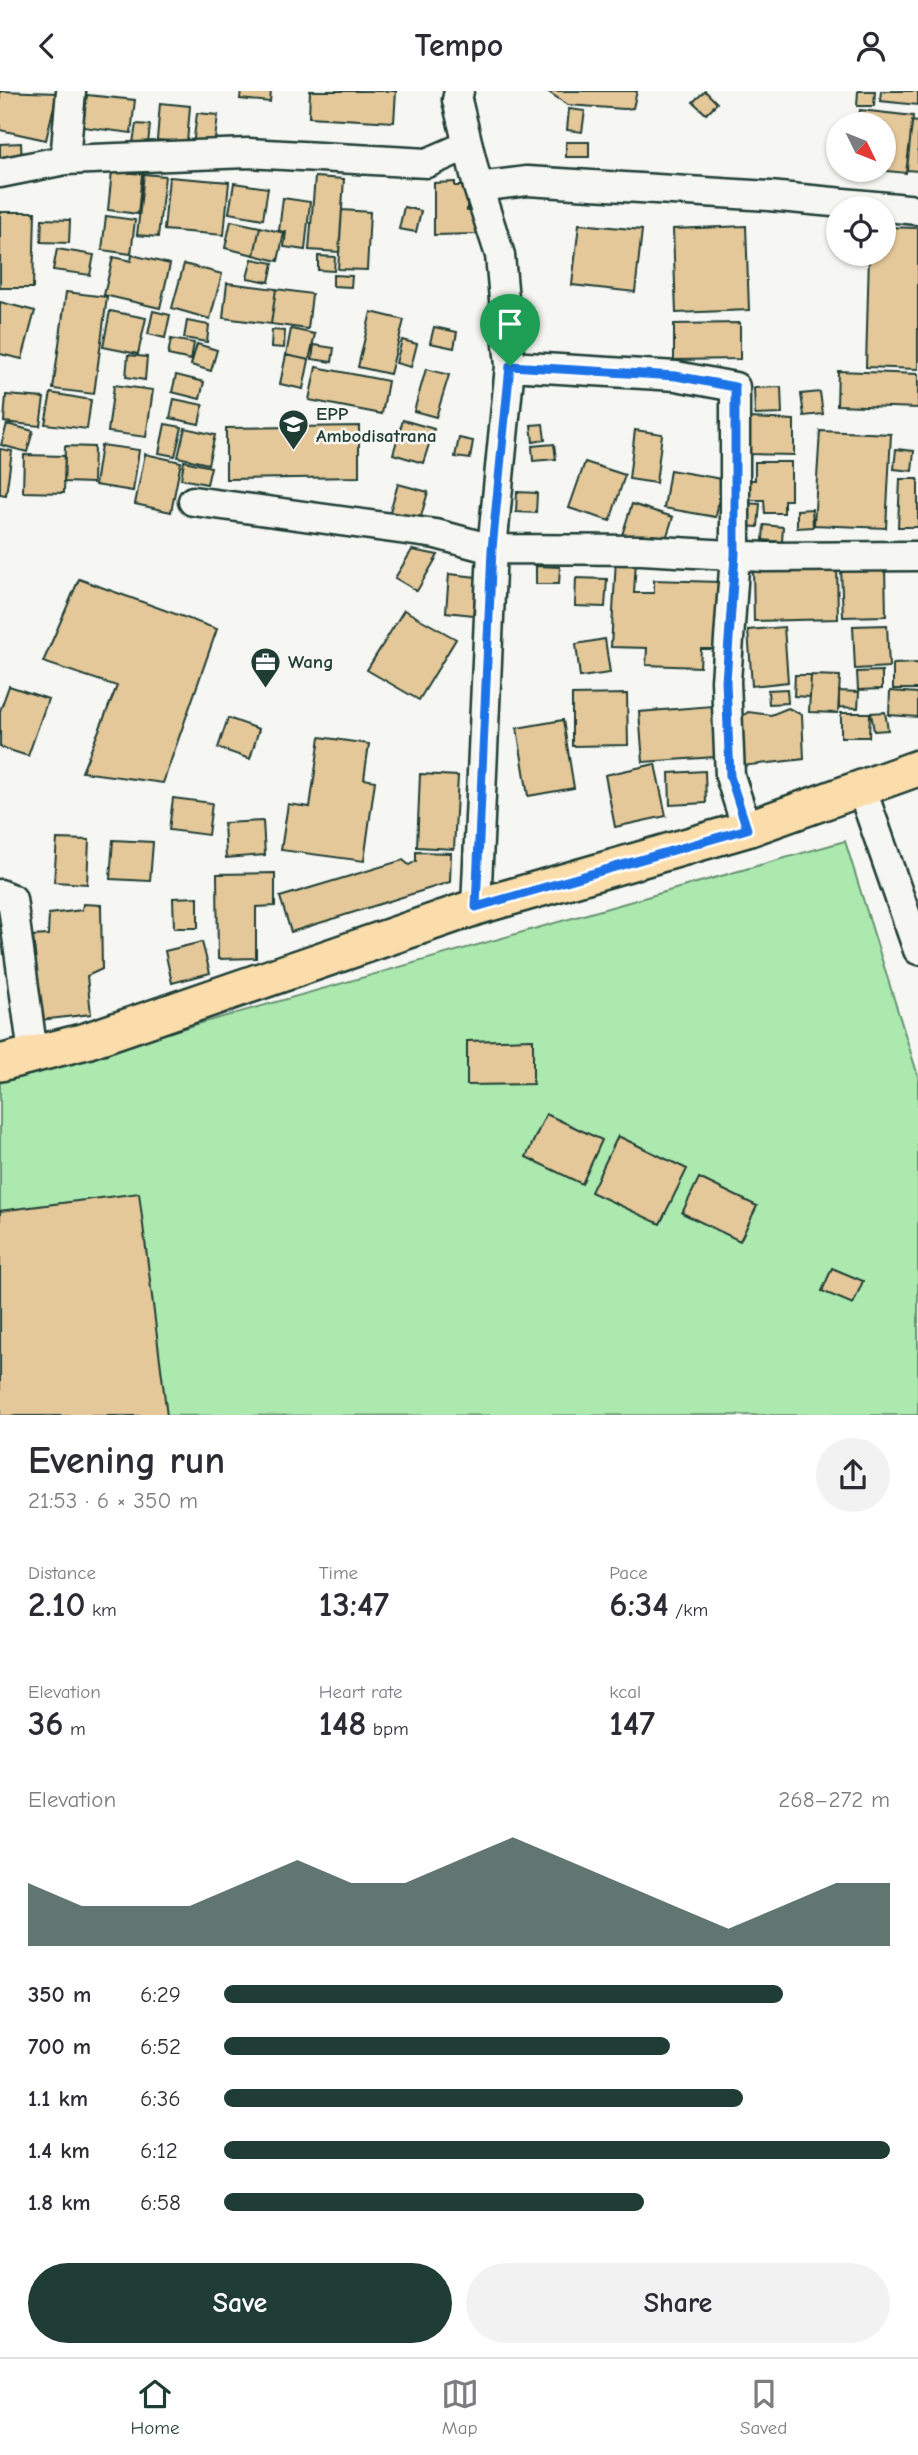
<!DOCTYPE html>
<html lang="en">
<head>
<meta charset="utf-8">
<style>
  body { margin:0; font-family:"Comic Neue",sans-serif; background:#f2f2f3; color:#2b2b33; height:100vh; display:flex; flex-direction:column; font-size:26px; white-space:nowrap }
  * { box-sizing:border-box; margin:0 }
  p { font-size:23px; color:#7c7c81 }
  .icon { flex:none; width:38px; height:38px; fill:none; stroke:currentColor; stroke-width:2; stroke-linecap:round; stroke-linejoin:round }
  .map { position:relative; height:1324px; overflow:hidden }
  .drawer { display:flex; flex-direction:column; background:#fff; flex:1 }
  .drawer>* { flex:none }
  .needle { width:46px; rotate:133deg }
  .tools { position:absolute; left:826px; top:21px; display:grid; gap:14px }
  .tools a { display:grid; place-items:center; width:70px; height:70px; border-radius:50%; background:#fff; box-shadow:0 2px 5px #0004; font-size:35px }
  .pin { position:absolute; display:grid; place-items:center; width:60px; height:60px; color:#fff; margin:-72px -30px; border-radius:50% 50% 50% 0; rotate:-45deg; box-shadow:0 0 7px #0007 }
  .pin .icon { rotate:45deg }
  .round { display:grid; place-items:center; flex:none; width:74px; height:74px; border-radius:37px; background:#f2f2f3 }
  .headline { display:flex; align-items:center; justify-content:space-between; height:119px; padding:0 28px }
  h1 { font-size:38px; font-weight:700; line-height:52px }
  .figures { display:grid; grid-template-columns:repeat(3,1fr); gap:10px; height:119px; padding:7px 28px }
  .figures div { display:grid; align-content:center }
  .figures b { font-size:35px; font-weight:700 }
  .figures small { font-size:19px; font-weight:400 }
  .figures p { font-size:19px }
  .chart { height:196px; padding:14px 28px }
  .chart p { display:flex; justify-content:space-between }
  .chart svg { width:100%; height:126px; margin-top:7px; fill:#1f3d34; opacity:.7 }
  .action { display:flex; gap:14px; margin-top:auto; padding:14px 28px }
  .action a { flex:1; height:80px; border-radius:42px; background:#1f3d34; color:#fff; font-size:28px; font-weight:700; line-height:80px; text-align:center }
  .action a+a { background:#f2f2f3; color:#2b2b33 }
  ul { padding:0 28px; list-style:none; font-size:23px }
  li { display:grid; grid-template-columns:112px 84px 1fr; align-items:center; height:52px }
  li i { height:18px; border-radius:9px; background:#1f3d34 }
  header { display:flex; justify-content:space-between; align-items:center; height:91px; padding:0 28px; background:#fff; font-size:32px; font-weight:700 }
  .tabs { display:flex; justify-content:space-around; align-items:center; height:98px; border-top:2px solid #e1e1e2; background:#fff; font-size:19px; color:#7c7c81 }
  .tabs a { display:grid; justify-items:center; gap:4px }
  .tabs .active { color:#1f3d34 }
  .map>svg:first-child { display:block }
</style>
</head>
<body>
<header><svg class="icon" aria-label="back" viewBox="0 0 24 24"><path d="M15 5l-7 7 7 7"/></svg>Tempo<svg class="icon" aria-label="person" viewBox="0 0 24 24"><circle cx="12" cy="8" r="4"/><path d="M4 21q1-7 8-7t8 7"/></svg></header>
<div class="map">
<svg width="918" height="1325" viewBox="0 0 918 1325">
  <rect width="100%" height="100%" fill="#f6f6f2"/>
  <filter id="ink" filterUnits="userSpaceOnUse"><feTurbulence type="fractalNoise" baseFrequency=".0143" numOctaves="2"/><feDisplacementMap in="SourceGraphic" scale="14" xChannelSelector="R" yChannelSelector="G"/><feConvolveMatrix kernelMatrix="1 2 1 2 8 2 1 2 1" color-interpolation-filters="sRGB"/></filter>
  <g filter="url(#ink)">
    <!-- green -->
    <path fill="#ace9af" stroke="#669372" stroke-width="2" d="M845 750 918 985V1324L0 1325V989Z"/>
    <!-- building -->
    <path fill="#e5c899" stroke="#1f3d34" stroke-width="2" d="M0 0 57 2 46 49 0 39Z
      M241 0H271L270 11 240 8Z
      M310 0H396L394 31 309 26Z
      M547 0H637L633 17 624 18 568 14Z
      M705 0 717 12 706 23 693 11Z
      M858 0H875L874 15H857Z
      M881 0H918V14L880 10Z
      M87 4 135 9 131 42 83 36Z
      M160 12 190 15 187 52 157 49Z
      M569 18 585 20 582 41 567 39Z
      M860 19 913 25 906 82 878 79H884V33H858Z
      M197 22 218 24 214 57 193 55Z
      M912 30 918 31V80L907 79Z
      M136 33 150 34 148 53 133 52Z
      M566 51H589V66H566Z
      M21 52 22 73 0 74V53Z
      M112 80 142 83 138 123 108 119Z
      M144 83 165 85 158 146 137 144Z
      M169 86 229 91 224 144 164 139Z
      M315 86 344 88 339 161 309 159Z
      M455 91V95H467V120L478 119V143L434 144V92Z
      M234 92 268 97 263 128 229 122Z
      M283 107 310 111 305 159 284 156 286 141 279 140Z
      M404 116 421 120 416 141 399 138Z
      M342 119 370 121 367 179 338 178Z
      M0 121H35L33 197H0Z
      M106 125 135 129 131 163 102 159Z
      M42 128 70 129 69 152 41 151Z
      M231 130 260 136 254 164 225 157Z
      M579 133 642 139 635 201 572 194Z
      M746 135 749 219 676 222 673 138Z
      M260 136 284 142 278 170 254 164Z
      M884 136 918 137V278L866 276 869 163H884Z
      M57 158 94 164 90 184 53 179Z
      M132 164 170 173 160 217 104 204 113 166 131 170Z
      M318 165 335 166 334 180 318 179Z
      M252 168 273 172 269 191 247 187Z
      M184 173 222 183 210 228 172 217Z
      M333 184 352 185 351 196 333 195Z
      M227 192 276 198 271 233 223 227Z
      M276 198 312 203 308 238 271 233Z
      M66 201 107 206 94 303 53 298Z
      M0 211 35 220 22 268 0 263Z
      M110 220 146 227 138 263 103 256Z
      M153 220 170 224 165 247 148 243Z
      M371 221 404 229 390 283 358 276Z
      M187 230 209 234 207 251 184 247Z
      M740 232V268L674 269V233Z
      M434 236 457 241 454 257 430 252Z
      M291 238 315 243 309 269 286 264Z
      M272 239 285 240 284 257 271 256Z
      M171 248 194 252 191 269 168 264Z
      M402 249 417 253 411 276 396 272Z
      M197 253 217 259 211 280 191 274Z
      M314 254 334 257 332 271 312 268Z
      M128 264 147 266 145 289 126 286Z
      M286 264 309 269 303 298 280 293Z
      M316 276 388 290 382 323 309 309Z
      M426 278 449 284 436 326 414 320Z
      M838 280 918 283V317L837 314Z
      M176 284 204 291 200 308 172 301Z
      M114 294 153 299 146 346 108 341Z
      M781 296 782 323 755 324 754 297Z
      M820 301 823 323 804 325 801 303Z
      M51 302 91 309 87 338 45 333Z
      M6 304 44 307 40 335 4 331Z
      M174 308 203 314 199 333 170 327Z
      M748 327 794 329V364L747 363Z
      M403 329 434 338 423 372 393 363Z
      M7 333 33 340 27 361 1 354Z
      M165 333 182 336 175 365 159 362Z
      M543 333 545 349 533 351 531 334Z
      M359 335V386L226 388V337Z
      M185 337 215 344 208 373 178 366Z
      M635 339 662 343 656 392 629 388Z
      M820 340 891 343 886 437 814 434Z
      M459 347 473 350 470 368 455 366Z
      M554 353 556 368 533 370 532 355Z
      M101 354 139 359 133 400 95 394Z
      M65 355 94 356 93 392 64 391Z
      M0 358 12 360 6 404 0 403Z
      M896 358 914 360 912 380 894 378Z
      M145 363 181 371 171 421 135 413Z
      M24 364 65 365 64 402 23 401Z
      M184 370 211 376 207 393 181 388Z
      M585 371 625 384 610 430 569 417Z
      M755 371H791V409H784V422H765L764 409H744L743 389H755Z
      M670 379 722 388 716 426 664 417Z
      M900 388H918V436H898Z
      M398 393 428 401 419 432 389 424Z
      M517 401 537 402 536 422 516 421Z
      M743 412 760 413 758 436 741 435Z
      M632 413 673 426 663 457 622 444Z
      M812 418 813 436 797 437V419Z
      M764 434 783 436 782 451 763 449Z
      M412 459 438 464 417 500 395 487Z
      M616 468 636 469 634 502H654V489L719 491 716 558H701L700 576 646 574 647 557 611 556Z
      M837 473 838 528 754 530 753 475Z
      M536 475 560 476 559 493H536Z
      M885 476 886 525 843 526 841 478Z
      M449 483 477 486 473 524 446 521Z
      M576 487 607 488 605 516 575 515Z
      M79 488 217 538 163 692 82 681 117 595 43 571Z
      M404 519 456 548 419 609 367 579Z
      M887 534 889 576 855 578 853 535Z
      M784 536 788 591 752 595 748 539Z
      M605 548 610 582 580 586 576 553Z
      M918 572V598H893V573Z
      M882 580V598L858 599 857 581Z
      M795 584H811L810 606 794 605Z
      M811 584 840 585 838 622 809 621Z
      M9 595 48 608 28 665 0 656V620Z
      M787 598 788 612 769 613 768 599Z
      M839 600 859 601 858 617 839 616Z
      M890 600 918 602V626L889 624Z
      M627 603 628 654 572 655V604Z
      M712 615 715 666 643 671 639 621Z
      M788 617 802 624 804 668 742 675 738 629 748 621 771 624Z
      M885 621 888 639 874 640 871 622Z
      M841 622H870L869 646H841Z
      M228 627 259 638 250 668 218 657Z
      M563 629 574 697 528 705 517 637Z
      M320 646 369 653 364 688 375 690 364 770 281 759 288 713 310 716Z
      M655 673 666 725 615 736 605 684Z
      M705 680 706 712 670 714 669 682Z
      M420 683 458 685 454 758 417 756Z
      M173 707 212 712 208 744 169 739Z
      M263 730 265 764 226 767 224 732Z
      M57 748 89 749 87 793 54 791Z
      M113 749 153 751 150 790 110 788Z
      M416 761 451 762 450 791 291 841 280 806 403 769 409 774 416 770Z
      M275 782V815L256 816V867L218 868 217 783Z
      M198 806V837H174L173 807Z
      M83 813 101 814 102 878 87 885 91 923 41 929 33 845 48 844 49 823 82 819Z
      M202 851 210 882 172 892 165 860Z
      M533 948V993L467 994V950Z
      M546 1023 602 1049 582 1093 526 1066Z
      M618 1045 687 1078 660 1133 591 1101Z
      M699 1087 757 1115 740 1150 682 1122Z
      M139 1102 167 1325H0V1120Z
      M832 1177 863 1190 853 1213 822 1200Z"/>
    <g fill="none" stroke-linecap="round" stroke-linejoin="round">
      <defs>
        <path id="minor" d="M459 0 457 9 478 96 500 164 510 275 492 458 476 816
          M65 69 71 0
          M0 82 65 69 248 62 427 72 468 54
          M478 96 527 90 769 105 918 119
          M510 275 676 285 735 296V464L726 590 730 685 747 738
          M193 410 436 443 492 458 642 459 765 466 918 465
          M861 696 918 859
          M0 803 12 808 33 963"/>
        <path id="major" d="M0 972 86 950 476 816 747 738 918 677"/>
      </defs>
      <!-- minor casing -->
      <use href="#minor" stroke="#1f3d34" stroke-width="33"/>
      <!-- major casing -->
      <use href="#major" stroke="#1f3d34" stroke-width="40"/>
      <!-- minor -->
      <use href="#minor" stroke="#f6f6f2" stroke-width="28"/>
      <!-- major -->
      <use href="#major" stroke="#faddab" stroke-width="35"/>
    </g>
  </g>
  <g fill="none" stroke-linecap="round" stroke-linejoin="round" filter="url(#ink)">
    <defs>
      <path id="route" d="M510 275 676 285 735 296V464L726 590 730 685 747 738 476 816 492 458Z"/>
    </defs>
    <!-- route casing -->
    <use href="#route" stroke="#fff" stroke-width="14"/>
    <!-- route -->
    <use href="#route" stroke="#1a73e8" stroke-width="9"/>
  </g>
  <!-- icons -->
  <defs>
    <symbol id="school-pin" viewBox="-11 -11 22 30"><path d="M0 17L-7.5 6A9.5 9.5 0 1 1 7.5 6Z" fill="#1f3d34" stroke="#f6f6f2"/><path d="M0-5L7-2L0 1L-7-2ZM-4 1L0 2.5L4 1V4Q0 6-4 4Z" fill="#fff"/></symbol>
    <symbol id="office-pin" viewBox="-11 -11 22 30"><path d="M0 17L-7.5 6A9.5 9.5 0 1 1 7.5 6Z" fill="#1f3d34" stroke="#f6f6f2"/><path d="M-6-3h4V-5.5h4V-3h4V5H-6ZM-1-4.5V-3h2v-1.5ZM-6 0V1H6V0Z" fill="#fff"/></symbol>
  </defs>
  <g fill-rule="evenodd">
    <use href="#school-pin" x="276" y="316" width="35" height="47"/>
    <use href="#office-pin" x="248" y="554" width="35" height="47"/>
  </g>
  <g text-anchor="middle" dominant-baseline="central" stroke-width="5" stroke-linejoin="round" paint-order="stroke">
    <!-- poi labels -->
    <g font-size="19" font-weight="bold" fill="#1f3d34" stroke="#f6f6f2" text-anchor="start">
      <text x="316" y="323">EPP<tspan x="316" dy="22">Ambodisatrana</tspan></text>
      <text x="288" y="571">Wang</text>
    </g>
  </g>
</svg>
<div class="tools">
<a><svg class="needle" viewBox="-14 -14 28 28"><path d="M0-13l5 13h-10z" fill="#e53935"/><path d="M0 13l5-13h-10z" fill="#7c7c81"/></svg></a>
<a><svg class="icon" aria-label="locate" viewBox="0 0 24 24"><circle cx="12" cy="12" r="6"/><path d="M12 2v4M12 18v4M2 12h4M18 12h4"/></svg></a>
</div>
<div class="pin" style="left:510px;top:275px;background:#1e9e55"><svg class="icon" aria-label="arrive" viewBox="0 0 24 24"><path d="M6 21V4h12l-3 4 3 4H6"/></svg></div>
</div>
<section class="drawer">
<div class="headline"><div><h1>Evening run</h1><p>21:53 · 6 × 350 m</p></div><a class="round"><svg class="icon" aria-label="share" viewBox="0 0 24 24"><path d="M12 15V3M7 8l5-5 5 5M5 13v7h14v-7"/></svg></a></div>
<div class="figures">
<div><p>Distance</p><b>2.10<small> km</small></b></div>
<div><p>Time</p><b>13:47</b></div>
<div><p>Pace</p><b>6:34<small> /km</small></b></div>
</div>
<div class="figures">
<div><p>Elevation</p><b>36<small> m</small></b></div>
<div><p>Heart rate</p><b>148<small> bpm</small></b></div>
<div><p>kcal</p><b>147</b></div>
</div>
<div class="chart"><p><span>Elevation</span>268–272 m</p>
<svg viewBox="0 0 160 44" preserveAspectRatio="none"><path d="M0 44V22L10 30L20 30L30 30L40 22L50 14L60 22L70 22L80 14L90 6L100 14L110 22L120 30L130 38L140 30L150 22L160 22V44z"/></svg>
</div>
<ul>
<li><b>350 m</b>6:29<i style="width:84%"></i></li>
<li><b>700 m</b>6:52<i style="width:67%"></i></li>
<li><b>1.1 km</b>6:36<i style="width:78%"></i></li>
<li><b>1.4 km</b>6:12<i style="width:100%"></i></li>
<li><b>1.8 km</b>6:58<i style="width:63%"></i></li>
</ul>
<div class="action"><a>Save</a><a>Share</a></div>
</section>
<nav class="tabs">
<a class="active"><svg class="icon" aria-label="home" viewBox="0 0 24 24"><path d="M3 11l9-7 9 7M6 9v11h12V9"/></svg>Home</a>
<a><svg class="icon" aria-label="map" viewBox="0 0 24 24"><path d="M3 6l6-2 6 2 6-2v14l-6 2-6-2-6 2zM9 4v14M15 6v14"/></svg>Map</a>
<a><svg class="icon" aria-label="saved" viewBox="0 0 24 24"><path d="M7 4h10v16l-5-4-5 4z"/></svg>Saved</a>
</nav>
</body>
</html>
